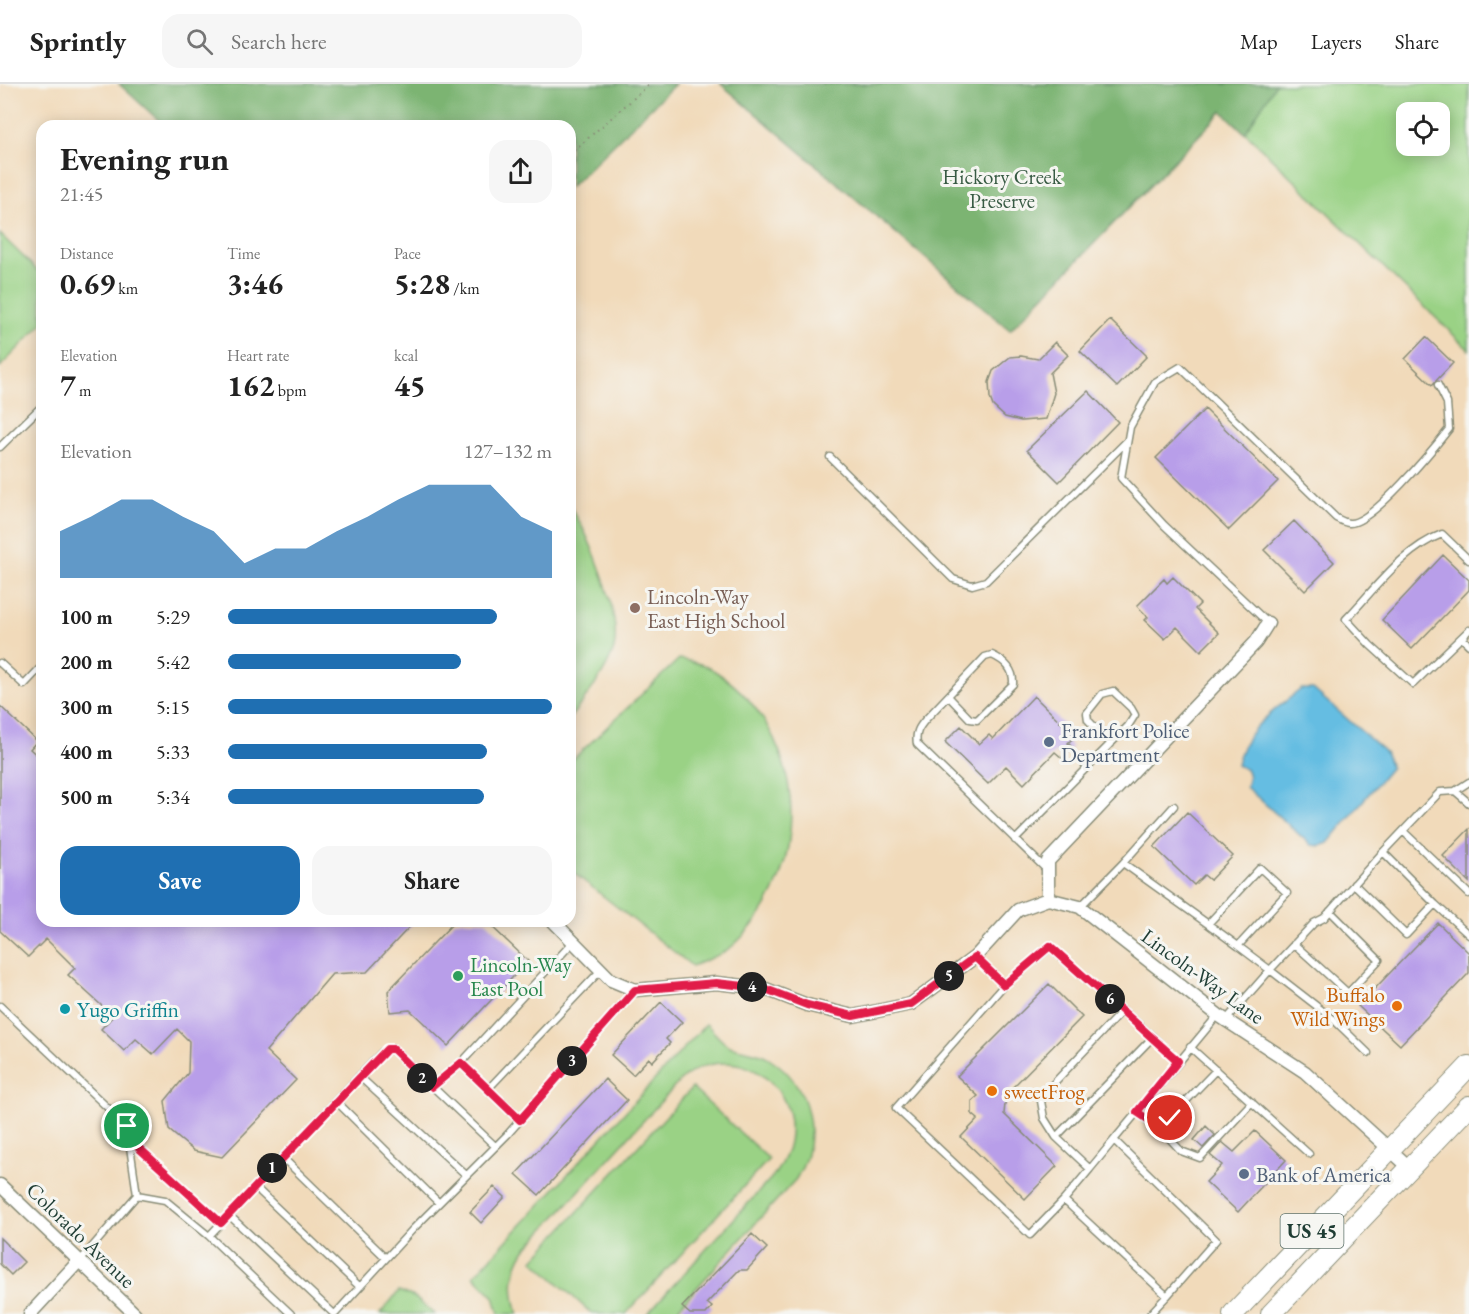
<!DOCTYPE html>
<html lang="en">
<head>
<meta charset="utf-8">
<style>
  body { margin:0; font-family:"EB Garamond",serif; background:#f6f6f6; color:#222; height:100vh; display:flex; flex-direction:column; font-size:22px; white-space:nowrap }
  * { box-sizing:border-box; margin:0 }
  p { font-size:20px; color:#767676 }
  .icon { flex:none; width:33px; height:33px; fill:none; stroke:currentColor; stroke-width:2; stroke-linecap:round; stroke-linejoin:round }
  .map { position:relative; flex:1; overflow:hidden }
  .details { position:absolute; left:36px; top:36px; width:540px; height:807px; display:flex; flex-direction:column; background:#fff; border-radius:18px; box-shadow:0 3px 15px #0003 }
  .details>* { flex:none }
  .controls { position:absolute; left:1396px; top:18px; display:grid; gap:12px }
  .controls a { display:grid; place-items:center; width:54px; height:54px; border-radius:12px; background:#fff; box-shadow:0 3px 15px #0003; font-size:30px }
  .pin { position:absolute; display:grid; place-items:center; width:51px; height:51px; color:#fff; margin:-26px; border:3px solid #fff; border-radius:50%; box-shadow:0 2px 6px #0007 }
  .km { position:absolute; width:30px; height:30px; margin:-15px; border-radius:50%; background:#222; color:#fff; font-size:16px; line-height:30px; text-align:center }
  .round { display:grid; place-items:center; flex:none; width:63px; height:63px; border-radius:18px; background:#f6f6f6 }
  .summary { display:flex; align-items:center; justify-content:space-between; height:102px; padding:0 24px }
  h1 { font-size:33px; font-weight:700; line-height:45px }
  .metrics { display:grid; grid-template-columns:repeat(3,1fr); gap:9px; height:102px; padding:6px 24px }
  .metrics div { display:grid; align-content:center }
  .metrics b { font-size:30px; font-weight:700 }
  .metrics small { font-size:16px; font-weight:400 }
  .metrics p { font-size:16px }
  .chart { height:168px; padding:12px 24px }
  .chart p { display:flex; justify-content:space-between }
  .chart svg { width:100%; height:108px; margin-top:6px; fill:#1f6fb2; opacity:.7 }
  .action { display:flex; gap:12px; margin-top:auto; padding:12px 24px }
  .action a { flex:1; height:69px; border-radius:18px; background:#1f6fb2; color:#fff; font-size:24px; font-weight:700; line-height:69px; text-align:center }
  .action a+a { background:#f6f6f6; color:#222 }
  ul { padding:0 24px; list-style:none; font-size:20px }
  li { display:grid; grid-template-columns:96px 72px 1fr; align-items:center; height:45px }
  li i { height:15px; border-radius:8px; background:#1f6fb2 }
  header { display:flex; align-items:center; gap:36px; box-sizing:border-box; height:84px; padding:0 30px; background:#fff; border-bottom:2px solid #e0e0e0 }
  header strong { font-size:28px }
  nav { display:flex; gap:33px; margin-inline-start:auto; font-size:21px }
  .search { width:420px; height:54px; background:#f6f6f6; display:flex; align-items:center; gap:15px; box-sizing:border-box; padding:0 21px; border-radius:18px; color:#767676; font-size:22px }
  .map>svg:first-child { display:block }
</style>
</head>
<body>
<header>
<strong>Sprintly</strong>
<div class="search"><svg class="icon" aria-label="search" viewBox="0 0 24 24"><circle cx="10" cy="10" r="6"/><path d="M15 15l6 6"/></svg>Search here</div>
<nav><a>Map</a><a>Layers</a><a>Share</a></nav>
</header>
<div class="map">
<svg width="1469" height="1230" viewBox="0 0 1469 1230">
  <rect width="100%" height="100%" fill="#f6f6f2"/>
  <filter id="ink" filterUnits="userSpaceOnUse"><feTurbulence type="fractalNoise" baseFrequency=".0167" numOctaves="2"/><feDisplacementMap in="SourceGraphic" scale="12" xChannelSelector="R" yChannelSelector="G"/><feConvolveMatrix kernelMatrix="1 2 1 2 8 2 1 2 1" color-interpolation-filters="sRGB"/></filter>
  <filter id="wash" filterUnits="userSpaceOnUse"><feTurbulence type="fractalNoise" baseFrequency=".008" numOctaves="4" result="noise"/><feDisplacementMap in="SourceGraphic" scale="24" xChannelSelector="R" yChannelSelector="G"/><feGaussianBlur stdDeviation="1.35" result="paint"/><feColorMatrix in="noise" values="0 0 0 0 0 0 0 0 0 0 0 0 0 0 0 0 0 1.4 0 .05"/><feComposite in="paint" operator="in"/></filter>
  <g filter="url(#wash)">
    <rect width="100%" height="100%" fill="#f1daba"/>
    <!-- green -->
    <path fill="#9ad285" stroke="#5c885c" stroke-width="1.5" fill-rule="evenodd" d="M721 0H1469V266L1223 27 1010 246ZM1407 28H1440V62H1407Z
      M0 150 42 191V240L0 283Z
      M570 423C590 449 624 536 613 567 605 591 585 614 570 634Z
      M679 575C689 577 701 579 710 584 807 642 818 782 736 859 725 870 706 876 692 882L570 786V678Z
      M706 940C713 946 722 959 730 962 743 967 757 966 769 974 811 1001 822 1053 796 1095L673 1230H647L774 1091C828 1015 735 943 678 999L524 1167C511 1188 511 1207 518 1230H499L494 1213 474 1192Z
      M692 1004 769 1075 626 1230H592L533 1176Z
      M399 1207 414 1213 434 1230H380Z"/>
    <!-- forest -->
    <path fill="#7bb472" stroke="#4d7853" stroke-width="1.5" d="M119 0H675L570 103V42H165Z
      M721 0H1276L1245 49 1222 27 1010 246Z"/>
    <!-- water -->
    <path fill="#65bde2" stroke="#427d8b" stroke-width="1.5" d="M1301 605H1313L1385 668 1391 683 1328 759 1320 762 1311 761 1246 703 1249 693 1247 686 1237 681C1245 643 1272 629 1301 605Z"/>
    <g id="blocks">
      <!-- building -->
      <path fill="#b89ee9" d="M1110 236 1147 272 1117 303 1080 267Z
        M1426 253 1453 279 1432 301 1405 275Z
        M1055 258 1068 271 1050 289 1054 309 1046 335 1021 337 1005 333 993 322 990 314 989 298 993 287 1010 273 1021 272 1038 275Z
        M1088 307 1118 338 1059 398 1027 366Z
        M1205 325 1278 397 1229 446 1156 374Z
        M1294 437 1334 478 1305 507 1264 466Z
        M1443 471 1469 496V506L1412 565 1382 536Z
        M1173 493 1200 520 1195 525 1219 549 1201 567 1177 543 1165 555 1145 536 1148 533 1137 522 1164 495 1167 499Z
        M1034 612 1075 652 1068 659 1072 663 1062 674 1055 668 1024 700 1006 682 988 700 945 658 961 642 979 660 989 651 993 655Z
        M0 622 37 657 30 665 42 676V837H415L367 888 332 890 266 967 296 996 222 1073 194 1067 169 1046 165 1017 188 989 189 957 177 945 153 970 136 955 124 967 101 945 113 932 68 891 75 884 46 855 28 873 0 847Z
        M1187 728 1233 772 1210 796 1204 791 1194 801 1154 763Z
        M1469 745V798L1443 772Z
        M455 837H486L528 877 448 962 410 926 390 928 388 907Z
        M1438 839 1469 869V889L1400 961 1358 922Z
        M1049 900 1082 933 1006 1010 1004 1030 1057 1082 1025 1115 961 1053 978 1035 972 1030V1017L978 1012 957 992Z
        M661 918 682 938 666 955 670 959 652 978 649 974 633 991 611 971Z
        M605 995 627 1016 539 1111 516 1090Z
        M1206 1042 1215 1051 1203 1064 1194 1056Z
        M1255 1047 1286 1076 1238 1128 1206 1098 1222 1081 1210 1071 1222 1058 1234 1068Z
        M494 1103 505 1113 481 1139 470 1128Z
        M752 1150 767 1164 747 1186H739L707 1219 712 1223 706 1230H690L682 1223Z
        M0 1154 24 1178 11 1191 0 1180Z"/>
    </g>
  </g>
  <g filter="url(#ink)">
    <use href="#blocks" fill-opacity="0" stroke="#888c77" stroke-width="1.5"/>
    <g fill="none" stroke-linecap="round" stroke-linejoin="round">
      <defs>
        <path id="lane" d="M0 363 42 322
          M830 373 953 495 972 501 986 497 1127 357
          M1469 476 1442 450C1403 465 1375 505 1346 535L1370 561 1413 600 1469 546
          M1268 539 1164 441 1121 394 1130 343 1155 298 1180 283 1336 434C1340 436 1345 439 1349 439 1371 441 1434 364 1449 345L1447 319 1438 301
          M1465 551 1462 554 1469 561
          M0 579 24 601 42 582
          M948 612 970 635 977 636 1013 600C1014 585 1005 577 992 571L985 573 926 635C919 643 915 649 917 660L1048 787
          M1469 698 1455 707 1469 719
          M1403 747 1469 810
          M1015 756 1128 642 1135 631 1131 624 1113 607 1102 610 1087 629 1088 636 1111 660
          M1383 768 1440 708 1455 707
          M1123 779 1174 722
          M1435 820 1469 851
          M1080 823 1123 779 1208 840 1260 784 1287 809 1238 862 1270 886 1314 839 1324 834 1383 768 1435 820 1406 851 1354 800
          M1208 840 1238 862
          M1294 860 1348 909 1379 876 1330 827
          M975 873 1004 901 896 1024 1030 1151 1064 1116 1167 1212 1216 1156 1114 1056 1090 1085 1056 1053 1153 953 1050 863 1004 901
          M0 922 127 1042 137 1111 80 1177
          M1226 936 1270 886 1332 934 1368 969
          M1153 953 1178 977
          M1190 963 1309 1070
          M461 979 520 1036
          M359 992 466 1091
          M432 1003 461 979 573 858
          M489 1004 601 886
          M336 1017 439 1119
          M1137 1028 1151 1039 1164 1040 1216 986
          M1158 1042 1181 1067 1200 1074 1252 1018
          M1056 1053 1044 1034 1041 1017 1053 1000 1123 926
          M129 1055 221 1139
          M1114 1056 1218 931
          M282 1073 386 1174
          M255 1103 360 1203
          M137 1111 165 1116 209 1152
          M1064 1116 1090 1085
          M229 1131 334 1230
          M291 1230 209 1152 382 968 393 965 495 1062
          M335 1230 413 1145 507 1051 635 906
          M1150 1230 1167 1212"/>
        <path id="street" d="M1048 815V777L1256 558 1268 539
          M553 837 611 896 635 906 716 899 763 904 807 921 853 932 911 920 975 873 1018 826 1048 815 1080 823 1218 931 1305 988 1410 1084
          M0 1101 135 1230
          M30 1230 79 1177"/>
        <path id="primary" d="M1233 1230 1469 982
          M1271 1230 1469 1022"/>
      </defs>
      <!-- lane casing -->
      <use href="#lane" stroke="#888c77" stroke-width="9"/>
      <!-- street casing -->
      <use href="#street" stroke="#888c77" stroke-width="15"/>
      <!-- primary casing -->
      <use href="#primary" stroke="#888c77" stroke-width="22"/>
      <!-- path -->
      <path stroke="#888c77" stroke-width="2" stroke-dasharray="1.5 4.5" stroke-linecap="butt" d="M570 70 650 0"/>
      <!-- lane -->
      <use href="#lane" stroke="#fff" stroke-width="6"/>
      <!-- street -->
      <use href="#street" stroke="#fff" stroke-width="12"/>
      <!-- primary -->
      <use href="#primary" stroke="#fff" stroke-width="20"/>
    </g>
  </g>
  <g fill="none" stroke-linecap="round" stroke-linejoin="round" filter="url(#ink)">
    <defs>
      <path id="route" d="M127 1042 129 1055 221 1139 387 965H393L432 1003 461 979 520 1036 635 906 716 899 763 904 807 921 853 932 911 920 975 873 1004 901 1050 862 1178 977 1137 1028 1158 1042 1170 1034"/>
    </defs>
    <!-- route casing -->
    <use href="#route" stroke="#fff" stroke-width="12"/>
    <!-- route -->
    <use href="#route" stroke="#e11d48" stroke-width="8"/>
  </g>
  <!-- markers -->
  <circle fill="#8d6e63" stroke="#f6f6f2" stroke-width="2" cx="635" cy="524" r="6"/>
  <g fill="#5c6f8a" stroke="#f6f6f2" stroke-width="2">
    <circle cx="1049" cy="658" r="6"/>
    <circle cx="1244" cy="1090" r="6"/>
  </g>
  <circle fill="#2e9e5b" stroke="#f6f6f2" stroke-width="2" cx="458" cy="892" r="6"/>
  <g fill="#e8710a" stroke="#f6f6f2" stroke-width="2">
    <circle cx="1397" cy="922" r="6"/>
    <circle cx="992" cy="1007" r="6"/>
  </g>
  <circle fill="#0f9aa8" stroke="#f6f6f2" stroke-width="2" cx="65" cy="925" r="6"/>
  <g text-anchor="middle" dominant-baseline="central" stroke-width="6" stroke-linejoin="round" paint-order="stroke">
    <!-- shield labels -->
    <rect fill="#f6f6f2" stroke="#60746d" stroke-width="1.5" x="1280.5" y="1130" width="63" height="34" rx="4.5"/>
    <g font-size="20" font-weight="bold" fill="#1f3d34">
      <text x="1312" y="1147">US 45</text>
    </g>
    <!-- park labels -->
    <g font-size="21" fill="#385b44" stroke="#f6f6f2">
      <text x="1002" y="92">Hickory Creek<tspan x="1002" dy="24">Preserve</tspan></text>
    </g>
    <!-- education labels -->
    <g font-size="21" fill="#785e54" stroke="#f6f6f2" text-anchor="start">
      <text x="647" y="512">Lincoln-Way<tspan x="647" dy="24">East High School</tspan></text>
    </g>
    <!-- service labels -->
    <g font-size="21" fill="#4e5e75" stroke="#f6f6f2" text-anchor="start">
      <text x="1061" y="646">Frankfort Police<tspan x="1061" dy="24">Department</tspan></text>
      <text x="1256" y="1090">Bank of America</text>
    </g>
    <!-- leisure labels -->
    <g font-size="21" fill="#27864d" stroke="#f6f6f2" text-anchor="start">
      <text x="470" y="880">Lincoln-Way<tspan x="470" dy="24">East Pool</tspan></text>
    </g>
    <!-- street labels -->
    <g font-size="21" fill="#1f3d34" stroke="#f6f6f2">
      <text transform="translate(1203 892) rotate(36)">Lincoln-Way Lane</text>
      <text transform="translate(81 1151) rotate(44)">Colorado Avenue</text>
    </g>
    <!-- food labels -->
    <g font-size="21" fill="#c56008" stroke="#f6f6f2" text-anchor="end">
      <text x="1385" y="910">Buffalo<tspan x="1385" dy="24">Wild Wings</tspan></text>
      <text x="1004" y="1007" text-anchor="start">sweetFrog</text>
    </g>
    <!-- culture labels -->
    <g font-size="21" fill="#0d838f" stroke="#f6f6f2" text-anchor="start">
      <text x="77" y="925">Yugo Griffin</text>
    </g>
  </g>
</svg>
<div class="controls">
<a><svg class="icon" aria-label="locate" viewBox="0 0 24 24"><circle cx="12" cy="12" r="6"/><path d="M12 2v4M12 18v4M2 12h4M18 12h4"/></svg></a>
</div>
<div class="pin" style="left:127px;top:1042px;background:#1e9e55"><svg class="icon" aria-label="arrive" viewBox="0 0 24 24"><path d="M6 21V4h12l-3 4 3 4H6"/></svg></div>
<div class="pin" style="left:1170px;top:1034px;background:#d93025"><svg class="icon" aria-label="check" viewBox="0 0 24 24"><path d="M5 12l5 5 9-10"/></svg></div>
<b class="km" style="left:272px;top:1084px">1</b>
<b class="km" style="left:422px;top:994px">2</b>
<b class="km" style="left:572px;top:977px">3</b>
<b class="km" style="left:752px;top:903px">4</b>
<b class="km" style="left:949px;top:892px">5</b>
<b class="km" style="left:1110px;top:915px">6</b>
<section class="details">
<div class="summary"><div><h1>Evening run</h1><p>21:45</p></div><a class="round"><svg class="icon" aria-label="share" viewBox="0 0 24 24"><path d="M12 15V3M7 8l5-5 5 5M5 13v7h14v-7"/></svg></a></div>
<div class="metrics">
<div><p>Distance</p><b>0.69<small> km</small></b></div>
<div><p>Time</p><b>3:46</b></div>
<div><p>Pace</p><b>5:28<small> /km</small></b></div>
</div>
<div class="metrics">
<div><p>Elevation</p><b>7<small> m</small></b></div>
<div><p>Heart rate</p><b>162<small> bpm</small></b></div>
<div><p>kcal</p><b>45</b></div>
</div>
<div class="chart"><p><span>Elevation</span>127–132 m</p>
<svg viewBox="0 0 160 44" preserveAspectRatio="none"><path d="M0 44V25L10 19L20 12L30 12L40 19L50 25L60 38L70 32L80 32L90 25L100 19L110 12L120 6L130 6L140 6L150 19L160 25V44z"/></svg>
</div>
<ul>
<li><b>100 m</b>5:29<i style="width:83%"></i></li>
<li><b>200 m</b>5:42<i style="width:72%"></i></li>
<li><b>300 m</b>5:15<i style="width:100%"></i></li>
<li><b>400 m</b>5:33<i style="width:80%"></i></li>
<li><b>500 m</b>5:34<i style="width:79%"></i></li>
</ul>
<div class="action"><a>Save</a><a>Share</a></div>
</section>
</div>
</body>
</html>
